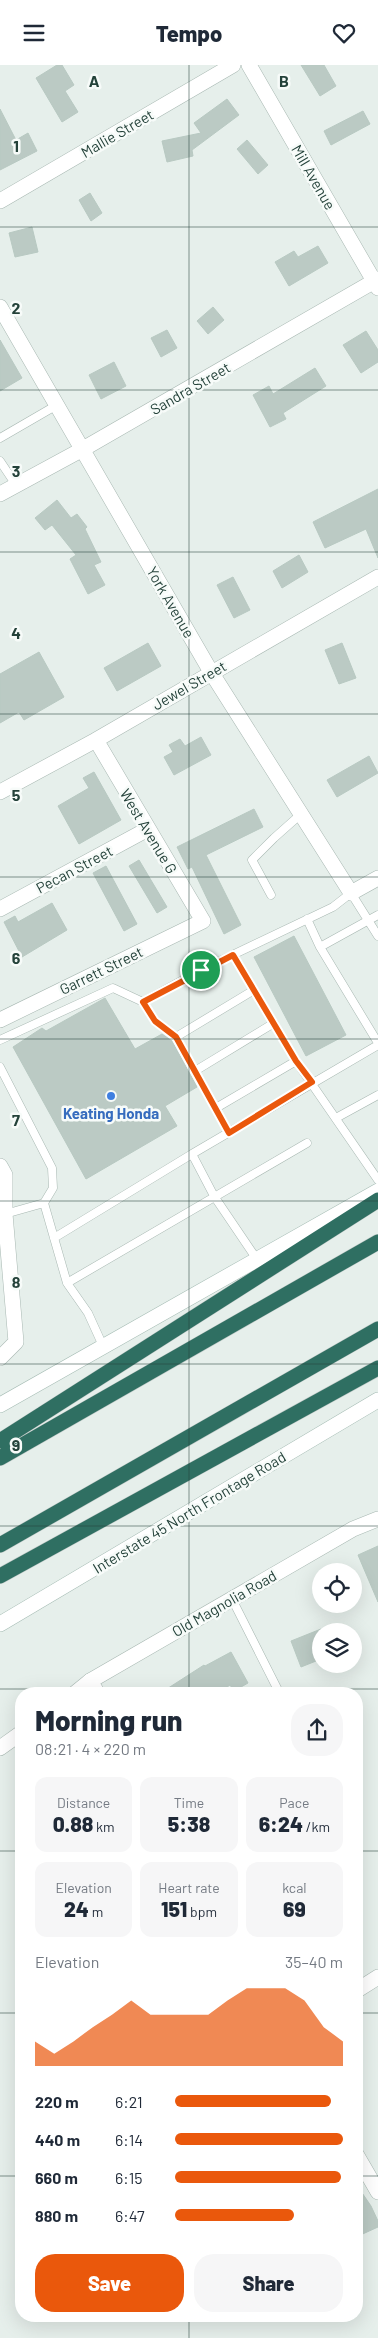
<!DOCTYPE html>
<html lang="en">
<head>
<meta charset="utf-8">
<style>
  body { margin:0; font-family:Barlow,sans-serif; background:#f6f6f7; color:#1f2937; height:100vh; display:flex; flex-direction:column; font-size:19px; white-space:nowrap }
  * { box-sizing:border-box; margin:0 }
  p { font-size:16px; color:#747a83 }
  .icon { flex:none; width:28px; height:28px; fill:none; stroke:currentColor; stroke-width:2; stroke-linecap:round; stroke-linejoin:round }
  .map { position:relative; flex:1; overflow:hidden }
  .side { position:absolute; left:15px; top:1622px; width:348px; height:635px; display:flex; flex-direction:column; background:#fff; border-radius:20px; box-shadow:0 5px 20px #0002 }
  .side>* { flex:none }
  .fabs { position:absolute; left:312px; top:1498px; display:grid; gap:10px }
  .fabs a { display:grid; place-items:center; width:50px; height:50px; border-radius:50%; background:#fff; box-shadow:0 5px 20px #0002; font-size:25px }
  .pin { position:absolute; display:grid; place-items:center; width:42px; height:42px; color:#fff; margin:-21px; border:2px solid #fff; border-radius:50%; box-shadow:0 1px 5px #0007 }
  .round { display:grid; place-items:center; flex:none; width:52px; height:52px; border-radius:20px; background:#f6f6f7 }
  .headline { display:flex; align-items:center; justify-content:space-between; height:85px; padding:0 20px }
  h1 { font-size:28px; font-weight:800; line-height:38px }
  .metrics { display:grid; grid-template-columns:repeat(3,1fr); gap:8px; height:85px; padding:5px 20px }
  .metrics div { display:grid; align-content:center; border-radius:12px; background:#f6f6f7; text-align:center }
  .metrics b { font-size:21px; font-weight:800 }
  .metrics small { font-size:14px; font-weight:400 }
  .metrics p { font-size:14px }
  .chart { height:140px; padding:10px 20px }
  .chart p { display:flex; justify-content:space-between }
  .chart svg { width:100%; height:90px; margin-top:5px; fill:#ea580c; opacity:.7 }
  .button { display:flex; gap:10px; margin-top:auto; padding:10px 20px }
  .button a { flex:1; height:58px; border-radius:20px; background:#ea580c; color:#fff; font-size:20px; font-weight:800; line-height:58px; text-align:center }
  .button a+a { background:#f6f6f7; color:#1f2937 }
  ul { padding:0 20px; list-style:none; font-size:16px }
  li { display:grid; grid-template-columns:80px 60px 1fr; align-items:center; height:38px }
  li i { height:12px; border-radius:6px; background:#ea580c }
  header { display:flex; justify-content:space-between; align-items:center; height:65px; padding:0 20px; background:#fff; font-size:22px; font-weight:800 }
  .map>svg:first-child { display:block }
</style>
</head>
<body>
<header><svg class="icon" aria-label="menu" viewBox="0 0 24 24"><path d="M4 6h16M4 12h16M4 18h16"/></svg>Tempo<svg class="icon" aria-label="heart" viewBox="0 0 24 24"><path d="M12 20l-8-8c-3-5 5-10 8-4 3-6 11-1 8 4z"/></svg></header>
<div class="map">
<svg width="378" height="2273" viewBox="0 0 378 2273">
  <rect width="100%" height="100%" fill="#e6efeb"/>
  <!-- building -->
  <path fill="#bbcac4" stroke="#b8c9c2" d="M57 0H62L74 20 65 26 78 47 62 57 36 13Z
    M301 0H324L336 21 320 31Z
    M227 34 239 50 192 85 193 91 167 97 162 76 201 68 194 58Z
    M0 44 16 75 28 68 37 86 0 105Z
    M363 46 370 59 331 80 324 66Z
    M247 75 268 100 258 109 237 84Z
    M90 128 102 148 91 156 79 135Z
    M32 162 38 187 15 192 9 168Z
    M318 181 328 198 289 221 275 197 294 186 298 192Z
    M213 242 224 255 208 269 197 256Z
    M167 265 177 283 161 292 151 273Z
    M366 266 378 285V297L361 308 343 280Z
    M0 275 22 313 0 326Z
    M114 297 126 321 101 334 89 310Z
    M315 303 326 321 283 348 286 354 270 362 253 330 269 321 273 329Z
    M378 424V493L366 464 325 483 313 457Z
    M57 435 71 453 77 449 87 462 85 464 101 497 94 500 105 520 88 529 70 494 76 490 52 460 45 465 35 453Z
    M299 490 308 507 282 523 273 506Z
    M233 512 250 545 234 553 217 520Z
    M148 578 161 601 117 626 104 603Z
    M342 578 356 613 339 619 325 585Z
    M39 587 64 632 24 655 19 647 0 658V609Z
    M201 672 211 690 174 710 164 692 173 687 169 680 180 674 185 681Z
    M369 691 378 708 337 732 327 715Z
    M94 707 121 755 79 779 58 741 89 723 83 713Z
    M254 744 263 762 206 790 241 860 224 869 192 802 188 804 177 782Z
    M139 795 167 842 157 848 129 801Z
    M106 801 137 859 124 866 93 808Z
    M52 838 67 865 22 892 4 857 15 851 18 857Z
    M294 871 346 970 306 991 254 892Z
    M105 933 135 984 162 969 172 976 197 1022 165 1041 177 1061 86 1114 13 982 42 963 46 966Z
    M378 1481V1537L358 1490Z
    M321 1564V1594L301 1602 291 1576Z
    M231 1587 248 1618 234 1626 230 1620 217 1629H159L204 1600 205 1601Z
    M356 2119 371 2141 378 2156V2162L356 2172Z"/>
  <g fill="none" stroke-linecap="round" stroke-linejoin="round">
    <defs>
      <path id="service" d="M0 373 57 340
        M0 396 16 420
        M271 830 252 795 274 773 301 749
        M307 854 320 882 378 850
        M320 882 378 978
        M233 890 296 996 378 1115
        M143 937 155 956 176 972 229 1068
        M176 972 254 925
        M0 975 113 923 143 937 201 905 333 842 351 828 378 871
        M0 1002 52 1103 53 1123 44 1138 5 1149
        M195 1006 274 958
        M216 1043 296 996
        M336 1053 378 1030
        M192 1089 378 980
        M44 1138 67 1218
        M54 1173 192 1089 214 1131 258 1196
        M103 1281 88 1248 67 1218 307 1078
        M232 1534 280 1629"/>
      <path id="minor" d="M0 136 233 0
        M0 242 211 607 351 828 378 813
        M0 429 83 384 378 214
        M0 727 96 675 378 512
        M0 844 148 764
        M0 955 203 856 96 675
        M0 1101 5 1110V1149L16 1277 0 1293
        M90 1616 98 1629
        M356 1926 378 1912
        M356 2089 378 2127"/>
      <path id="tertiary" d="M249 0 378 223
        M74 1629 90 1616 353 1464 378 1454
        M0 1683 21 1668"/>
      <path id="secondary" d="M0 1340 378 1126
        M0 1559 378 1335"/>
      <path id="motorway" d="M0 1376 378 1135
        M0 1393 378 1177
        M0 1480 378 1264
        M0 1511 378 1303"/>
    </defs>
    <!-- service casing -->
    <use href="#service" stroke="#a8b8b2" stroke-width="9"/>
    <!-- minor casing -->
    <use href="#minor" stroke="#a8b8b2" stroke-width="16"/>
    <!-- tertiary casing -->
    <use href="#tertiary" stroke="#a8b8b2" stroke-width="16"/>
    <!-- secondary casing -->
    <use href="#secondary" stroke="#a4bbb3" stroke-width="16"/>
    <!-- motorway casing -->
    <use href="#motorway" stroke="#c2cac8" stroke-width="16"/>
    <!-- service -->
    <use href="#service" stroke="#fff" stroke-width="8"/>
    <!-- minor -->
    <use href="#minor" stroke="#fff" stroke-width="15"/>
    <!-- tertiary -->
    <use href="#tertiary" stroke="#fff" stroke-width="15"/>
    <!-- secondary -->
    <use href="#secondary" stroke="#fff" stroke-width="15"/>
    <!-- motorway -->
    <use href="#motorway" stroke="#2f6f62" stroke-width="15"/>
  </g>
  <g fill="none" stroke-linecap="round" stroke-linejoin="round">
    <defs>
      <path id="route" d="M233 890 296 996 312 1017 229 1068 176 972 155 956 143 937Z"/>
    </defs>
    <!-- route casing -->
    <use href="#route" stroke="#fff" stroke-width="10"/>
    <!-- route -->
    <use href="#route" stroke="#ea580c" stroke-width="6"/>
  </g>
  <!-- grid -->
  <path fill="none" stroke="#24423a" stroke-width="1" stroke-opacity="0.55" d="M189 0V1629M0 162H378M0 325H378M0 487H378M0 649H378M0 812H378M0 974H378M0 1136H378M0 1299H378M0 1461H378M0 1624H378M0 1786H21M356 1786H378M0 1948H21M356 1948H378M0 2111H21M356 2111H378M189 2251V2273"/>
  <!-- markers -->
  <circle fill="#3f7fe0" stroke="#f7fbf9" stroke-width="2" cx="111" cy="1031" r="5"/>
  <g text-anchor="middle" dominant-baseline="central" stroke-width="5" stroke-linejoin="round" paint-order="stroke">
    <!-- street labels -->
    <g font-size="15" fill="#24423a" stroke="#f7fbf9">
      <text transform="translate(117 68) rotate(-30)">Mallie Street</text>
      <text transform="translate(314 112) rotate(60)">Mill Avenue</text>
      <text transform="translate(190 323) rotate(-30)">Sandra Street</text>
      <text transform="translate(171 537) rotate(60)">York Avenue</text>
      <text transform="translate(189 620) rotate(-30)">Jewel Street</text>
      <text transform="translate(149 766) rotate(59)">West Avenue G</text>
      <text transform="translate(74 804) rotate(-28)">Pecan Street</text>
      <text transform="translate(101 905) rotate(-26)">Garrett Street</text>
      <text transform="translate(189 1447) rotate(-31)">Interstate 45 North Frontage Road</text>
      <text transform="translate(224 1538) rotate(-30)">Old Magnolia Road</text>
    </g>
    <!-- shop labels -->
    <g font-size="15" font-weight="bold" fill="#366cbe" stroke="#f7fbf9">
      <text x="111" y="1048">Keating Honda</text>
    </g>
  </g>
  <g font-size="16" text-anchor="middle" font-weight="bold" fill="#24423a" stroke="#f7fbf9" stroke-width="5" stroke-linejoin="round" paint-order="stroke">
    <text x="94" y="22">A</text>
    <text x="284" y="22">B</text>
    <text x="16" y="87">1</text>
    <text x="16" y="249">2</text>
    <text x="16" y="412">3</text>
    <text x="16" y="574">4</text>
    <text x="16" y="736">5</text>
    <text x="16" y="899">6</text>
    <text x="16" y="1061">7</text>
    <text x="16" y="1223">8</text>
    <text x="16" y="1386">9</text>
  </g>
</svg>
<div class="fabs">
<a><svg class="icon" aria-label="locate" viewBox="0 0 24 24"><circle cx="12" cy="12" r="6"/><path d="M12 2v4M12 18v4M2 12h4M18 12h4"/></svg></a>
<a><svg class="icon" aria-label="layers" viewBox="0 0 24 24"><path d="M12 4l9 5-9 5-9-5zM3 14l9 5 9-5"/></svg></a>
</div>
<div class="pin" style="left:201px;top:905px;background:#1e9e55"><svg class="icon" aria-label="arrive" viewBox="0 0 24 24"><path d="M6 21V4h12l-3 4 3 4H6"/></svg></div>
<section class="side">
<div class="headline"><div><h1>Morning run</h1><p>08:21 · 4 × 220 m</p></div><a class="round"><svg class="icon" aria-label="share" viewBox="0 0 24 24"><path d="M12 15V3M7 8l5-5 5 5M5 13v7h14v-7"/></svg></a></div>
<div class="metrics">
<div><p>Distance</p><b>0.88<small> km</small></b></div>
<div><p>Time</p><b>5:38</b></div>
<div><p>Pace</p><b>6:24<small> /km</small></b></div>
</div>
<div class="metrics">
<div><p>Elevation</p><b>24<small> m</small></b></div>
<div><p>Heart rate</p><b>151<small> bpm</small></b></div>
<div><p>kcal</p><b>69</b></div>
</div>
<div class="chart"><p><span>Elevation</span>35–40 m</p>
<svg viewBox="0 0 160 44" preserveAspectRatio="none"><path d="M0 44V32L10 38L20 32L30 25L40 19L50 12L60 19L70 19L80 19L90 19L100 12L110 6L120 6L130 6L140 12L150 25L160 32V44z"/></svg>
</div>
<ul>
<li><b>220 m</b>6:21<i style="width:93%"></i></li>
<li><b>440 m</b>6:14<i style="width:100%"></i></li>
<li><b>660 m</b>6:15<i style="width:99%"></i></li>
<li><b>880 m</b>6:47<i style="width:71%"></i></li>
</ul>
<div class="button"><a>Save</a><a>Share</a></div>
</section>
</div>
</body>
</html>
